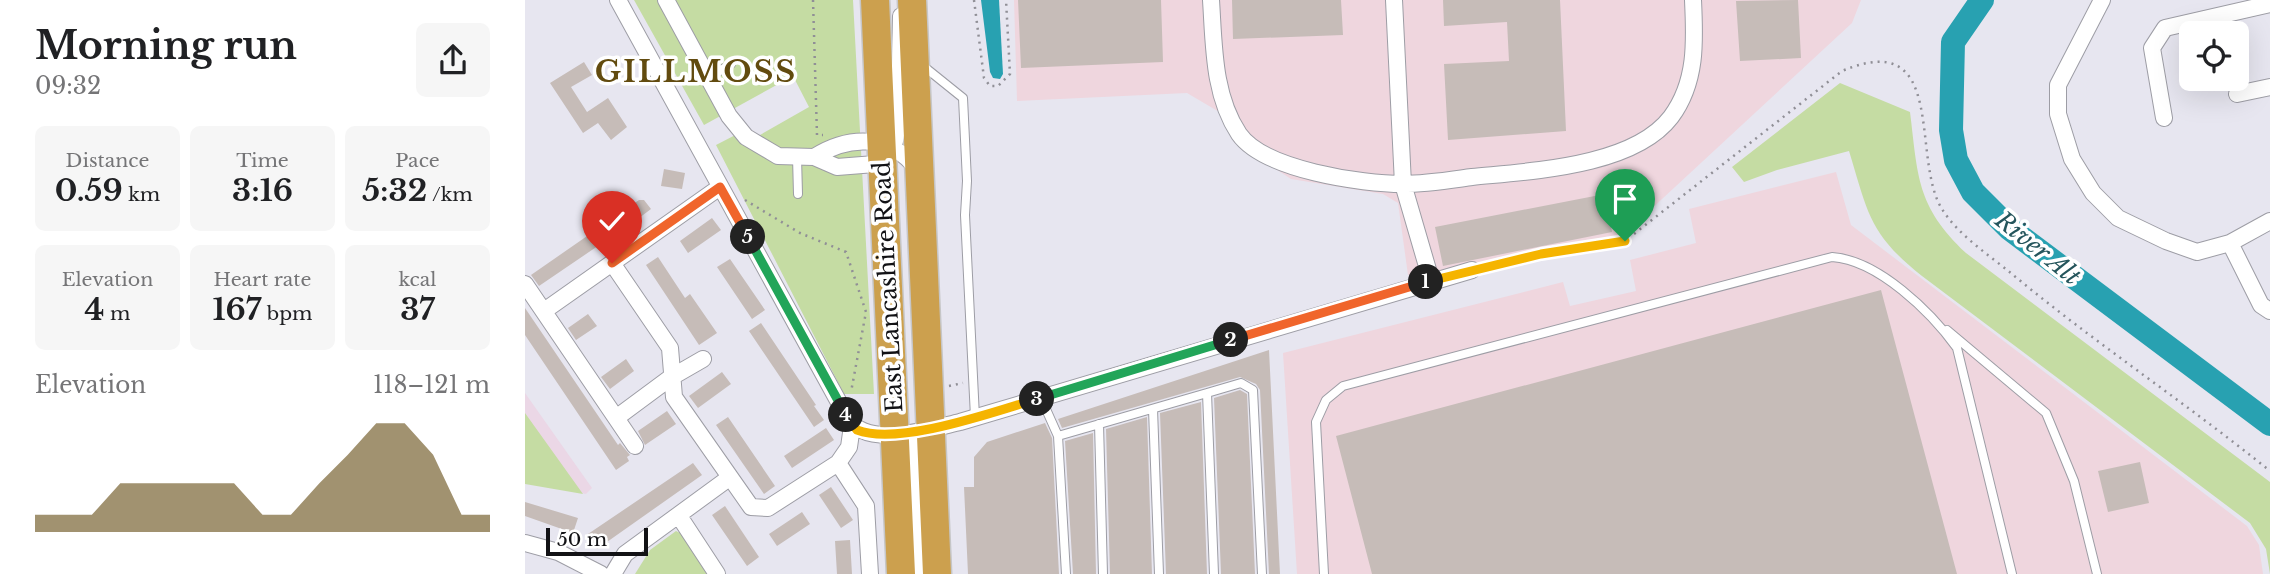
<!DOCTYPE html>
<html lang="en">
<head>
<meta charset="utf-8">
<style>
  body { margin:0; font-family:"Libre Baskerville",serif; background:#f6f6f6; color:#202124; height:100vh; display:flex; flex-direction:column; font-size:26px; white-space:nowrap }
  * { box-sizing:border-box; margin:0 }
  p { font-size:23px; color:#757577 }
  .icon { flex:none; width:38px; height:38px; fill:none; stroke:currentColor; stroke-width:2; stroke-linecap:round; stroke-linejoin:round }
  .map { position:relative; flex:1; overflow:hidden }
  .panel { display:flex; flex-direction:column; background:#fff; width:525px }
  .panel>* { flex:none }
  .buttons { position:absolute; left:1654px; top:21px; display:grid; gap:14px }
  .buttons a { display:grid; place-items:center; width:70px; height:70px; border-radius:10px; background:#fff; box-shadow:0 7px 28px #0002; font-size:35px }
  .scale { position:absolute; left:21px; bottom:18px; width:102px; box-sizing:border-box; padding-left:7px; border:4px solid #121215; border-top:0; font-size:19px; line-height:24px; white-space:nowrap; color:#121215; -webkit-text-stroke:5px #fff; paint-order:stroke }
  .pin { position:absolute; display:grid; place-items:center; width:60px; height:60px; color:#fff; margin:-72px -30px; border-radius:50% 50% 50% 0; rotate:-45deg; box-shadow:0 0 7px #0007 }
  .pin .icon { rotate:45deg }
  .km { position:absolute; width:35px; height:35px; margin:-18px; border-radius:50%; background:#222; color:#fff; font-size:19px; line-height:35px; text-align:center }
  .round { display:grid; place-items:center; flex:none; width:74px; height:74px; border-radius:10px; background:#f6f6f6 }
  .summary { display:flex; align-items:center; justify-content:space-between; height:119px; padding:0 35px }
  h1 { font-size:38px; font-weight:700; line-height:52px }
  .metrics { display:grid; grid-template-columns:repeat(3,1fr); gap:10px; height:119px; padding:7px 35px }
  .metrics div { display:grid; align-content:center; border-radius:10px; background:#f6f6f6; text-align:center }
  .metrics b { font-size:30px; font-weight:700 }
  .metrics small { font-size:19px; font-weight:400 }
  .metrics p { font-size:19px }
  .chart { height:196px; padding:14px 35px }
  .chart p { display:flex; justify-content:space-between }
  .chart svg { width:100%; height:126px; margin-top:7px; fill:#7a6434; opacity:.7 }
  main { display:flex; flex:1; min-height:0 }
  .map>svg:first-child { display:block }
</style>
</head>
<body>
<main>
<section class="panel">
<div class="summary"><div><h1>Morning run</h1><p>09:32</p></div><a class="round"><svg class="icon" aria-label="share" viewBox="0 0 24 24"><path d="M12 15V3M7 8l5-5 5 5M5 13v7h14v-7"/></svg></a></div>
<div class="metrics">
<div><p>Distance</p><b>0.59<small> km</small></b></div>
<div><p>Time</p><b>3:16</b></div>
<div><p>Pace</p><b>5:32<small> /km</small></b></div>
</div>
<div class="metrics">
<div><p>Elevation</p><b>4<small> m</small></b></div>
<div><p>Heart rate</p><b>167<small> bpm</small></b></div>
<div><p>kcal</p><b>37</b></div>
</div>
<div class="chart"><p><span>Elevation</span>118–121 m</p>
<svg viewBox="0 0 160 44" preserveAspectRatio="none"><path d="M0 44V38L10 38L20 38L30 27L40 27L50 27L60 27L70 27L80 38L90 38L100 27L110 17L120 6L130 6L140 17L150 38L160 38V44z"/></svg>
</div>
</section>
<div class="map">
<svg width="1745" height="574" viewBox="0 0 1745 574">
  <rect width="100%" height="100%" fill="#e7e6f0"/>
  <!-- industrial -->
  <path fill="#efd6de" d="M489 0H1336L1327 23 1096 237 1013 250 921 271 883 275 873 203 858 194 766 179 709 142 696 113 662 93 492 101Z
    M1311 172 1326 225 1722 526 1734 545 1738 574H772L758 353 1038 282 1045 306 1111 291 1105 260 1171 243 1164 209Z"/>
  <!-- education -->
  <path fill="#ebd7e6" d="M0 393 67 488 61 494 0 481Z"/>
  <!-- green -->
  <path fill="#c5dca3" d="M109 0H328L349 394H319L191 145 222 129 228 139 284 107 268 76 179 125Z
    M1315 83 1385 112C1393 176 1391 206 1441 253L1745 482V574L1741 549 1725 523 1397 276C1344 234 1343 213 1324 151L1252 170 1219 182 1207 167Z
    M0 413 58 494 0 484Z
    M151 531 157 534 184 574H110L125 550Z"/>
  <!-- water -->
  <path fill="#28a1b1" d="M456 0H474L478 74 475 79 468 78 465 72Z"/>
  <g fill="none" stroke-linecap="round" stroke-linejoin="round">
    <!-- river -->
    <path stroke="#28a1b1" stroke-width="24" d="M1457 0 1428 42 1426 130 1431 160 1448 192 1485 229 1745 424"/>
  </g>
  <!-- building -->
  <path fill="#c6bcb8" d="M493 0H636L638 62 496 68Z
    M707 0H816L818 35 708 39Z
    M918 0H1035L1041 131 923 140 919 64 984 61 982 22 919 26Z
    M1273 0 1276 58 1215 61 1211 1Z
    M59 62 67 75 46 87 62 112 83 98 102 127 86 140 73 123 58 133 25 83Z
    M139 169 160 173 157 189 136 186Z
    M1080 194 1087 232 918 266 910 227Z
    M114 200H119L126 209 114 218 14 286 6 275Z
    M187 218 196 230 163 253 155 241Z
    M133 257 160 298 165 294 192 333 174 345 121 265Z
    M205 259 240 310 227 319 192 267Z
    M1356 290 1432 574H847L811 436Z
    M0 308 93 445 95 443 105 455 102 457 104 461 91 470 0 335Z
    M63 314 72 326 51 340 43 328Z
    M236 323 291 405 289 406 299 420 289 427 224 331Z
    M744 350 755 574H744L735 390 731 384 715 377 537 428 533 419Z
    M101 359 109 371 85 389 76 377Z
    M197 372 206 384 173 408 164 396Z
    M715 390 722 394 730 574H696L689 398Z
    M676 402 682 574H641L635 413Z
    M142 411 151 424 120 445 113 431Z
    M203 417 250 486 239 494 191 425Z
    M622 417 627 574H585L581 429Z
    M520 423 527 438 534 574H443L439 487H449V457L462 442Z
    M301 428 309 440 267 468 259 456Z
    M568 433 571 574H548L540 441Z
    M1615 462 1624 503 1583 512 1573 471Z
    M168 463 177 475 72 549 63 534Z
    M306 487 328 520 316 528 294 495Z
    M0 502 53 518 48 533 0 516Z
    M200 506 234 557 222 566 187 515Z
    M277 512 285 524 252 546 244 534Z
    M325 540 327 574H312L310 541Z"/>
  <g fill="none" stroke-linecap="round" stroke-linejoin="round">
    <defs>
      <path id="lane" d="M397 65 438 98 442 181 440 215 450 417
        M183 78 206 64
        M272 157 273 194
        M1422 330 1521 413 1549 481 1572 574
        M682 393 716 383 728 390 737 574
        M516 398 533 436 541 574
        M628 409 634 574
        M574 424 578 574
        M533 436 682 393 689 574
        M799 574 791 422 801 400 818 386 1307 257C1353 260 1406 312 1432 348L1487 574"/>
      <path id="street" d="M93 0 322 417C341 450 405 429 435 422L947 270
        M141 0 204 116 221 137 253 156 289 157 312 167 350 164 360 157 370 141 374 117 376 16
        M686 0C689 45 688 95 714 134 739 170 837 184 878 184 901 184 925 180 947 177 1005 171 1108 167 1146 117 1172 82 1170 41 1168 0
        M869 0 878 184 906 280
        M1577 0 1533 85V114L1547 159 1568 193 1593 218 1641 241 1672 252 1705 243 1736 305 1745 311
        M1712 94 1745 87
        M1639 118 1627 48 1640 28 1745 4
        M289 157C324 135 365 134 392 169
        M1705 243 1745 221
        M87 263 145 348 149 397 226 507 243 508 313 463 324 447 327 426
        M0 284 110 446
        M19 311 195 187
        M91 418 145 378 178 359
        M313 463 341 506 345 574
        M154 516 192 574
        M0 543 33 552 76 574
        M88 574 100 554 204 478
        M391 574 388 447 393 436 403 428"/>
      <path id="highway" d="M350 0 376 574
        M387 0 412 574"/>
    </defs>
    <!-- lane casing -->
    <use href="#lane" stroke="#9d9da5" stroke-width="10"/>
    <!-- street casing -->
    <use href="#street" stroke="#9d9da5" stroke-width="18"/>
    <!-- highway casing -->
    <use href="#highway" stroke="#c6c6c7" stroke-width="31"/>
    <!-- path -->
    <path stroke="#908f96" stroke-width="2.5" stroke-dasharray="2 5" stroke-linecap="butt" d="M288 0 292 135H298
      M449 0 459 78 465 86H473L485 74 481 0
      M220 200 275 233 321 252 341 312 326 392
      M960 267 1016 254 1100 241 1317 71C1424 26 1385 158 1417 209 1433 235 1464 255 1487 274 1570 343 1661 403 1745 471
      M424 386 438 383"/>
    <!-- lane -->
    <use href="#lane" stroke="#fff" stroke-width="8"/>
    <!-- street -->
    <use href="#street" stroke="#fff" stroke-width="16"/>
    <!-- highway -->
    <use href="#highway" stroke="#cca04e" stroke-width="28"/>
  </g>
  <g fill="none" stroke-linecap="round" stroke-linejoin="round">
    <defs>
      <path id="split-1" d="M901 282 1016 254 1100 241"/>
      <path id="split-2" d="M706 340 901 282"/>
      <path id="split-3" d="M512 399 706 340"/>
      <path id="split-4" d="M321 415 332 430C374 446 468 412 512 399"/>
      <path id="split-5" d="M223 237 321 415"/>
      <path id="split-6" d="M87 263 195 187 223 237"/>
    </defs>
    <!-- split-1 casing -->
    <use href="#split-1" stroke="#fff" stroke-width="14"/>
    <!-- split-2 casing -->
    <use href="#split-2" stroke="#fff" stroke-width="14"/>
    <!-- split-3 casing -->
    <use href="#split-3" stroke="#fff" stroke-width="14"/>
    <!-- split-4 casing -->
    <use href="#split-4" stroke="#fff" stroke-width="14"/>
    <!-- split-5 casing -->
    <use href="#split-5" stroke="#fff" stroke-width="14"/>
    <!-- split-6 casing -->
    <use href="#split-6" stroke="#fff" stroke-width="14"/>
    <!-- split-1 -->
    <use href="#split-1" stroke="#f5b400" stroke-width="9"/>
    <!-- split-2 -->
    <use href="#split-2" stroke="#f0652b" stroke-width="9"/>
    <!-- split-3 -->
    <use href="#split-3" stroke="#22a559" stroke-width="9"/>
    <!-- split-4 -->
    <use href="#split-4" stroke="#f5b400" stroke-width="9"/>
    <!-- split-5 -->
    <use href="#split-5" stroke="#22a559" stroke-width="9"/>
    <!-- split-6 -->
    <use href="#split-6" stroke="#f0652b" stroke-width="9"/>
  </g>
  <g text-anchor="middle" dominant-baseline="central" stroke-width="7" stroke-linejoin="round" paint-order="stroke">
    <!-- street labels -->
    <g font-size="23" fill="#121215" stroke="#fff">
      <text transform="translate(363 287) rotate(-93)">East Lancashire Road</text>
    </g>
    <!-- water labels -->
    <g font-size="24" font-style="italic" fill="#25555c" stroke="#fff">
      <text transform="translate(1513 248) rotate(39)">River Alt</text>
    </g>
    <!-- district labels -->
    <g font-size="30" font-weight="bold" letter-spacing="2" fill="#624b0f" stroke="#fff">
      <text x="171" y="71">GILLMOSS</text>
    </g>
  </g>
</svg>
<div class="buttons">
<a><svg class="icon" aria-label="locate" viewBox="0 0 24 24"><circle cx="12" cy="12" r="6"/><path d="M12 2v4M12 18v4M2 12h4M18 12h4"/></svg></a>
</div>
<div class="scale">50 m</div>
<div class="pin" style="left:1100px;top:241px;background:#1e9e55"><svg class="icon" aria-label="arrive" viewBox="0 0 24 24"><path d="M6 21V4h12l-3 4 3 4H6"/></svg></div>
<div class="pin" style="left:87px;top:263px;background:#d93025"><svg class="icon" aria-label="check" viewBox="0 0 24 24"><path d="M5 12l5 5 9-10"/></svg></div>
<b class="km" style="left:901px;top:282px">1</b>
<b class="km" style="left:706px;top:340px">2</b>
<b class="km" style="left:512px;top:399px">3</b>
<b class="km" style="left:321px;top:415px">4</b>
<b class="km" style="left:223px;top:237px">5</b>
</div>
</main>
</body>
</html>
